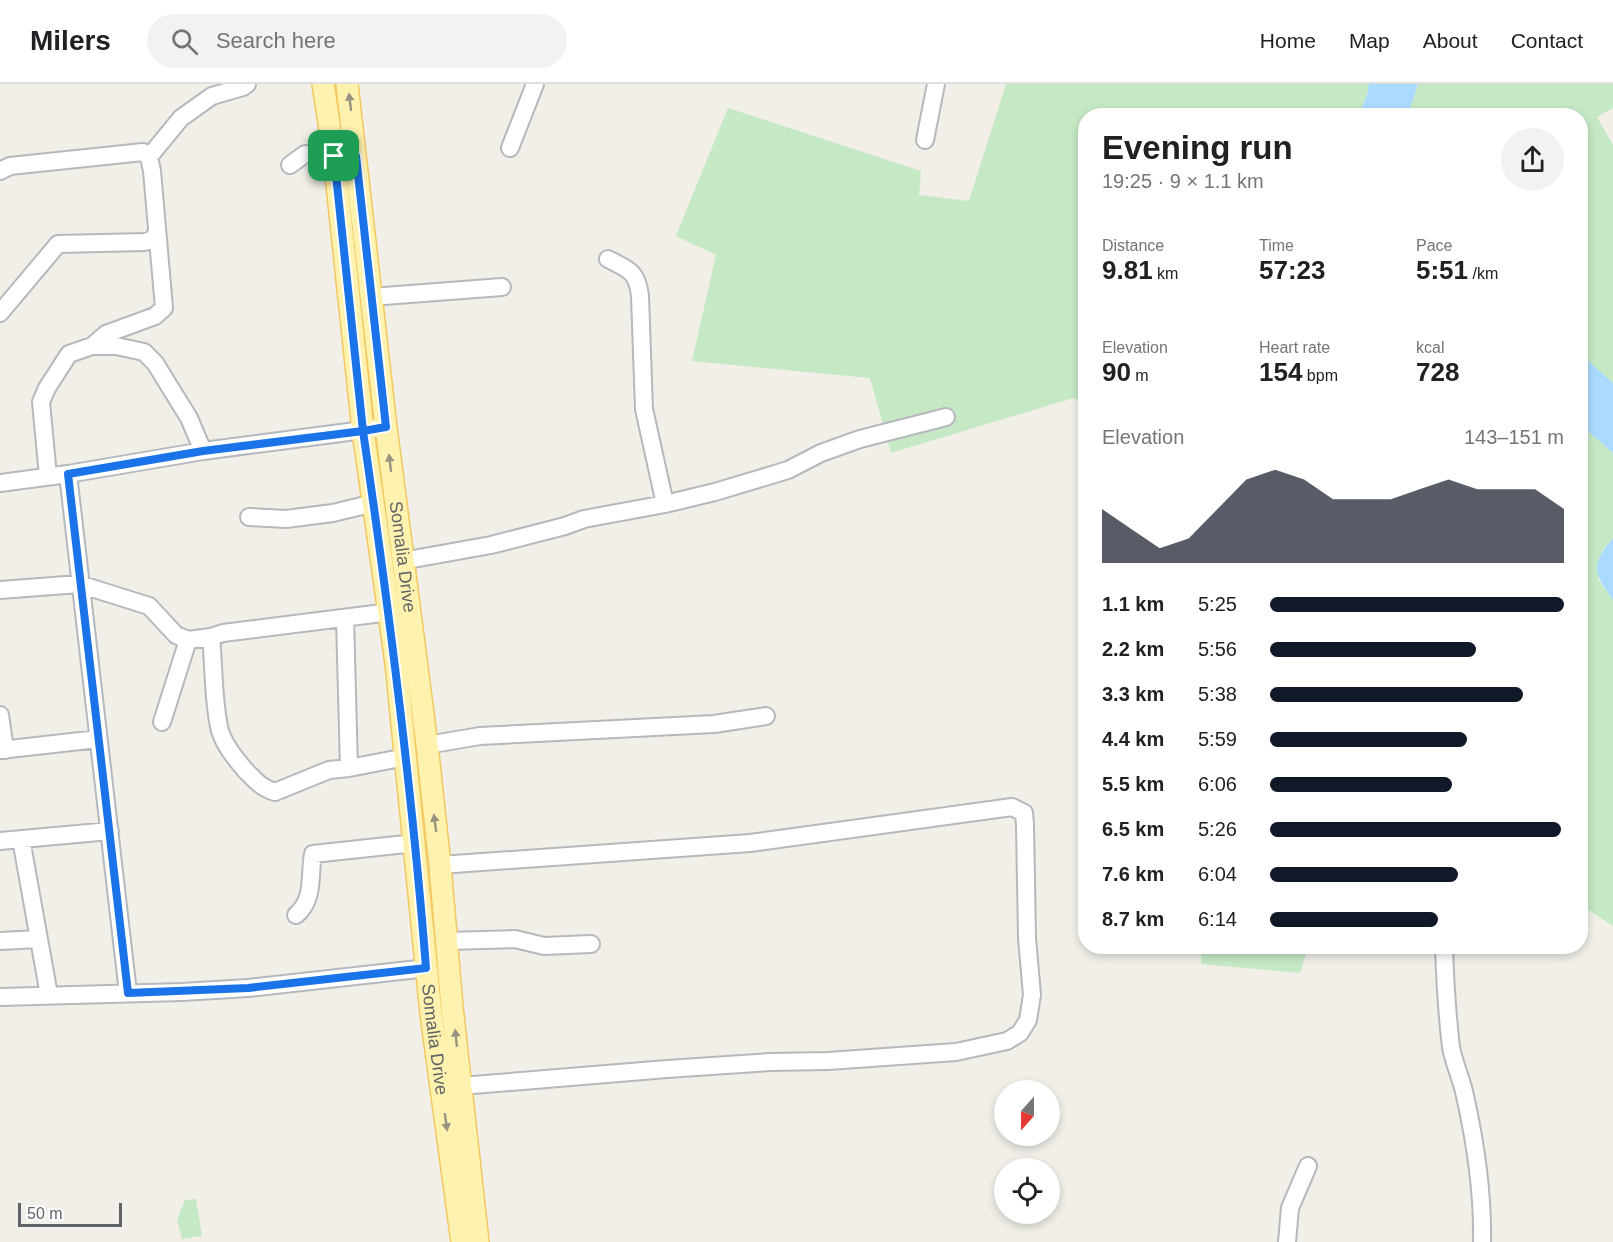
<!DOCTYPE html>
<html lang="en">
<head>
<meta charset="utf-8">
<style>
  body { margin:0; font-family:Arial,sans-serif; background:#f2f2f2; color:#202124; height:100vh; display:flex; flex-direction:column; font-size:22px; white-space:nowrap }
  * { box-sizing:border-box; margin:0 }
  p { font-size:20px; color:#757577 }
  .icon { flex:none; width:33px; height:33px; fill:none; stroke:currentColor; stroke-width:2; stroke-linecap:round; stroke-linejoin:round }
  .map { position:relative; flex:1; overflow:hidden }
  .sheet { position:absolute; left:1078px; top:24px; width:510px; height:846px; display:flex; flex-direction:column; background:#fff; border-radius:24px; box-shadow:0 3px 9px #0003 }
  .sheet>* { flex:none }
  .needle { width:39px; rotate:201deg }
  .tools { position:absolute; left:994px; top:996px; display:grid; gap:12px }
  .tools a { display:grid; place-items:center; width:66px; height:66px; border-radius:50%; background:#fff; box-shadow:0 3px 9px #0003; font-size:30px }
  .scale { position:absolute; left:18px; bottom:15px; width:104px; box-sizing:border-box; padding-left:6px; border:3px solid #5f6368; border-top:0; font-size:16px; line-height:21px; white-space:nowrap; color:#5f6368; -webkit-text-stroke:4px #fff; paint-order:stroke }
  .pin { position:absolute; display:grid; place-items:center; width:51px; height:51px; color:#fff; margin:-26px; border-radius:12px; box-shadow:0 3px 9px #0006 }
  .round { display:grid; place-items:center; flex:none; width:63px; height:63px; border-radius:32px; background:#f2f2f2 }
  .overview { display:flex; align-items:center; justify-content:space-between; height:102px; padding:0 24px }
  h1 { font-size:33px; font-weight:700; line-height:45px }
  .stats { display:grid; grid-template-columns:repeat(3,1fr); gap:9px; height:102px; padding:6px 24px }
  .stats div { display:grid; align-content:center }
  .stats b { font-size:26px; font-weight:700 }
  .stats small { font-size:16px; font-weight:400 }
  .stats p { font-size:16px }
  .chart { height:168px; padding:12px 24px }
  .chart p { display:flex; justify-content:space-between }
  .chart svg { width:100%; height:108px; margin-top:6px; fill:#111827; opacity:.7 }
  ul { padding:0 24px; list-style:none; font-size:20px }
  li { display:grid; grid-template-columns:96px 72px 1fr; align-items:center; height:45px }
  li i { height:15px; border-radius:8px; background:#111827 }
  header { display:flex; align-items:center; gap:36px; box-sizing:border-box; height:84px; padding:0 30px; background:#fff; border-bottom:2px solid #e0e0e0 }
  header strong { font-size:28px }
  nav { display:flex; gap:33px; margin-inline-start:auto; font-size:21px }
  .search { width:420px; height:54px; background:#f2f2f2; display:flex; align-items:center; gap:15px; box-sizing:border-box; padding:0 21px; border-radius:33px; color:#757577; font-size:22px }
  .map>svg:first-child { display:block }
</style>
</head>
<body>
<header>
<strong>Milers</strong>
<div class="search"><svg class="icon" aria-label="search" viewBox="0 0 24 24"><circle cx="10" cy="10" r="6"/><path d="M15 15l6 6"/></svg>Search here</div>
<nav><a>Home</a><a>Map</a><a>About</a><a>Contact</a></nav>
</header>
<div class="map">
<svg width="1613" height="1158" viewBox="0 0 1613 1158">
  <rect width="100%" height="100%" fill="#f1efe8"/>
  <!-- green -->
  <path fill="#c5e8c5" d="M1006 0H1369L1367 11 1359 31 1086 32V320L1073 314 891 369 870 294 692 277 716 171 676 152 728 24 921 87 919 111 969 117Z
    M1418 0H1613V24L1597 33 1613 61V299L1585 274 1581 263V32H1408Z
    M1581 341 1613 369V454L1602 467 1598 495 1613 516V842L1581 821Z
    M1201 863V862L1308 863 1300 889 1201 880Z
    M196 1115 202 1152 182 1155 177 1136 185 1116Z"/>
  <!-- water -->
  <path fill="#aadaff" d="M1369 0H1418L1408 31H1359L1367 11Z
    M1581 263 1585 274 1613 299V369L1581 341Z
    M1613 454V516C1593 488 1590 482 1613 454Z"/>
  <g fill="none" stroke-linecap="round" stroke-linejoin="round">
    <defs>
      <path id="minor" d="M925 56 936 0
        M510 64 535 0
        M149 73 181 34 212 12 243 3 247 0
        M290 81 305 70 343 72
        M0 87 10 82 143 68 149 73 152 87 164 224 155 232 106 250 92 262
        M608 175C629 186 637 187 640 212L644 325 665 420
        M371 213 502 203
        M0 229 58 160 145 158 153 155 157 148
        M68 390 128 909
        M48 392 41 318 47 304 69 270 92 262H116L144 268 155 279 189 334 203 367
        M0 399 68 390 203 367 386 343
        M249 433 286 435 333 429 374 419
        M402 477 491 461 565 442 584 435 665 420 715 408 788 386 821 369 860 355 946 333
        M0 506 79 500 149 522 176 551 188 556 211 553 223 549 390 528
        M345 534 349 684
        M211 553C214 581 213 620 220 647 225 662 235 674 245 686 255 696 261 704 275 708L329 686 349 684 406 673
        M0 631 5 666
        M162 638 188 556
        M427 661 480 652 714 640 766 632
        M0 666 98 655
        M21 755 49 911
        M0 757 110 747
        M440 781 750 759 1012 723 1024 729 1025 741 1027 854 1032 911 1028 936 1020 949 1007 957 956 968 828 977 770 978 667 985 461 1002
        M296 831C315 815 309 791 313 770L415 759
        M0 857 38 855
        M447 857 515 855 544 862 591 860
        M1444 862C1445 896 1447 930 1451 963 1454 980 1462 996 1465 1012 1476 1061 1483 1108 1482 1158
        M0 913 182 908 248 904 427 884
        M1287 1158 1290 1124 1308 1082"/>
      <g id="major">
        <path id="s1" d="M323 0 334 72 363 347 396 579 431 930 462 1158"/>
        <path id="s2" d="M347 0 386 343 427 661 440 781 452 923 478 1158"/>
      </g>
    </defs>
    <!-- minor casing -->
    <use href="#minor" stroke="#b5b8bc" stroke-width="20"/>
    <!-- major casing -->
    <use href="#major" stroke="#f2c960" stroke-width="24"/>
    <!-- minor -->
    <use href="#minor" stroke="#fff" stroke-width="16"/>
    <!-- major -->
    <use href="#major" stroke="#fff2af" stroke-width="21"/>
  </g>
  <!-- one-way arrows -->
  <defs><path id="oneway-solid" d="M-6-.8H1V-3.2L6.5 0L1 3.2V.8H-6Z" transform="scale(1.5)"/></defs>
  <g fill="#979581">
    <use href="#oneway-solid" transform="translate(350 18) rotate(-97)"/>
    <use href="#oneway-solid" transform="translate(390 379) rotate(-97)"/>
    <use href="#oneway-solid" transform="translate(435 739) rotate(-98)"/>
    <use href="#oneway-solid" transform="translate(456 954) rotate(-96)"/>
    <use href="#oneway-solid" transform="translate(446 1038) rotate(82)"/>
  </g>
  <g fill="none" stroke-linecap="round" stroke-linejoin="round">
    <defs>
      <path id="route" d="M334 72 363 347 203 367 68 390 128 909 248 904 426 884C412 704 389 525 363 347L386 343 356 72H334"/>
    </defs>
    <!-- route casing -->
    <use href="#route" stroke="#fff" stroke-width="12"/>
    <!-- route -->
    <use href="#route" stroke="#1a73e8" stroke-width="8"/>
  </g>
  <g text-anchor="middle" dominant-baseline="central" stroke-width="5" stroke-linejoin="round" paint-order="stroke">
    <!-- street labels -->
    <g font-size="18" fill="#5f6368" stroke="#fff">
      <text stroke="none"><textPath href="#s2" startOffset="476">Somalia Drive</textPath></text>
      <text stroke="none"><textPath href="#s1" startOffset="962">Somalia Drive</textPath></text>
    </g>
  </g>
</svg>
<div class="tools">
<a><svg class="needle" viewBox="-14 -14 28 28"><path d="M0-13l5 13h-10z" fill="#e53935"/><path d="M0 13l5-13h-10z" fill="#757577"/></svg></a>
<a><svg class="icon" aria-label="locate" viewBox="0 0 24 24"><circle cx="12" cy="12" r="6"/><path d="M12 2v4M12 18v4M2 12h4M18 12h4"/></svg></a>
</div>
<div class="scale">50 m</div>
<div class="pin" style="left:334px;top:72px;background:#1e9e55"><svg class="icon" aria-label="arrive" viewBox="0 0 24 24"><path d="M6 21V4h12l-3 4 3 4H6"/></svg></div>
<section class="sheet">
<div class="overview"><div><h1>Evening run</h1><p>19:25 · 9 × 1.1 km</p></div><a class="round"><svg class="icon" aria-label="share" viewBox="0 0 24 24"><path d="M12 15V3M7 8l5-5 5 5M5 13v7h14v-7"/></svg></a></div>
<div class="stats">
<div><p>Distance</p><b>9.81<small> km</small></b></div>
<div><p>Time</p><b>57:23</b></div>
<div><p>Pace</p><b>5:51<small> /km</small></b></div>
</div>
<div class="stats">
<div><p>Elevation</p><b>90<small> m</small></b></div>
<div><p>Heart rate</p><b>154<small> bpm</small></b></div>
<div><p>kcal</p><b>728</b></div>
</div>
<div class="chart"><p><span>Elevation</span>143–151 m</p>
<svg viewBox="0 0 160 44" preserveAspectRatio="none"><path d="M0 44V22L10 30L20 38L30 34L40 22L50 10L60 6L70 10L80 18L90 18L100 18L110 14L120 10L130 14L140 14L150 14L160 22V44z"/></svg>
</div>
<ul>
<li><b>1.1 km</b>5:25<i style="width:100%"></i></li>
<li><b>2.2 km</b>5:56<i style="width:70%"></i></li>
<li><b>3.3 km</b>5:38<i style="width:86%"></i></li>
<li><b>4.4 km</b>5:59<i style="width:67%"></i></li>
<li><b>5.5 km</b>6:06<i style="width:62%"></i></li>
<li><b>6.5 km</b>5:26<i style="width:99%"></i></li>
<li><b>7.6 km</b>6:04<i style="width:64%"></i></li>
<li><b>8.7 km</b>6:14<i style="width:57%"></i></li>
</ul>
</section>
</div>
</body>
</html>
